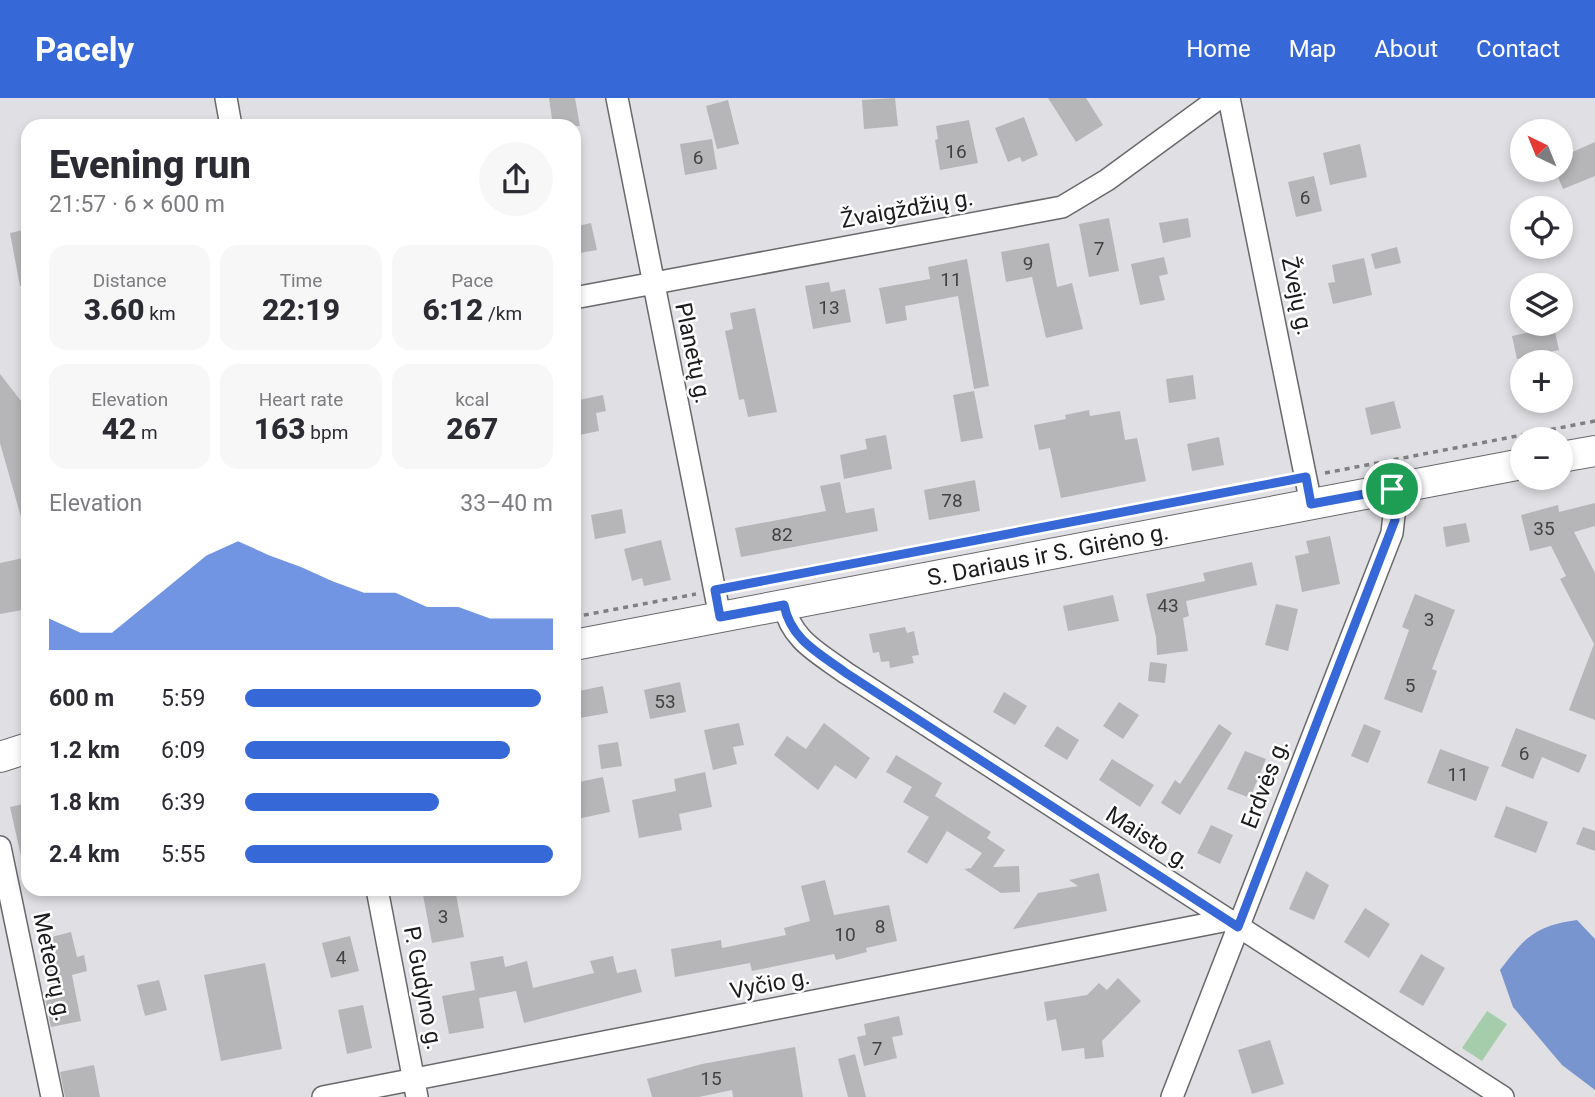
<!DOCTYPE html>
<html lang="en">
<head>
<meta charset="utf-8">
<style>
  body { margin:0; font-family:Roboto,sans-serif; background:#f7f7f7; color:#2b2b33; height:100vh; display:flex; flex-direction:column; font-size:26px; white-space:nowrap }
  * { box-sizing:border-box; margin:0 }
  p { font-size:23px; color:#7c7c81 }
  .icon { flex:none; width:38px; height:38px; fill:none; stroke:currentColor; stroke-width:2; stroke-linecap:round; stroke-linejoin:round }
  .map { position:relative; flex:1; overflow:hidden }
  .side { position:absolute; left:21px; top:21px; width:560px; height:777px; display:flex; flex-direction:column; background:#fff; border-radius:21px; box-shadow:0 4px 10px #0003 }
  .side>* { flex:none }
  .needle { width:46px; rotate:317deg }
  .controls { position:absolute; left:1510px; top:21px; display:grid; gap:14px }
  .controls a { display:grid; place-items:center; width:63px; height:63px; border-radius:50%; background:#fff; box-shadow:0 4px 10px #0003; font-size:35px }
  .pin { position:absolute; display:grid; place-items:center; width:60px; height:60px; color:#fff; margin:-30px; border:4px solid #fff; border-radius:50%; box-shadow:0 2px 7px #0007 }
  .round { display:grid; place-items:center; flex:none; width:74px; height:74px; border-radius:37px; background:#f7f7f7 }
  .summary { display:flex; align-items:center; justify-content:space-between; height:119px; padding:0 28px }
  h1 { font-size:38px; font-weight:800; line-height:52px }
  .stats { display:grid; grid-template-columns:repeat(3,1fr); gap:10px; height:119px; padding:7px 28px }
  .stats div { display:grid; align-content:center; border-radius:18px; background:#f7f7f7; text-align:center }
  .stats b { font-size:30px; font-weight:800 }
  .stats small { font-size:19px; font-weight:400 }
  .stats p { font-size:19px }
  .chart { height:196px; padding:14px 28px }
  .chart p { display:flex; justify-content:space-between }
  .chart svg { width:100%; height:126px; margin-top:7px; fill:#3668d8; opacity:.7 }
  ul { padding:0 28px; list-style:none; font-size:23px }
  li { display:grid; grid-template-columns:112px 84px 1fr; align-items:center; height:52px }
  li i { height:18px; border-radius:9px; background:#3668d8 }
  header { display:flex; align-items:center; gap:42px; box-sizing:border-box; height:98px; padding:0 35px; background:#3668d8; color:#fff }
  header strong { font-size:33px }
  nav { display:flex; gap:38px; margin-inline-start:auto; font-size:24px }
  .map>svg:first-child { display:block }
</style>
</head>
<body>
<header>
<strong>Pacely</strong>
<nav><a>Home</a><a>Map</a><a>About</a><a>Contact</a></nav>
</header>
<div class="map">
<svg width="1595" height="999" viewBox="0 0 1595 999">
  <rect width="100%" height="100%" fill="#e0e0e4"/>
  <!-- green -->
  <path fill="#a5cdac" d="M1487 913 1507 926 1482 963 1462 950Z"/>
  <!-- water -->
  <path fill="#7995d0" d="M1577 822 1595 841V992L1562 967 1513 909 1500 872C1525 839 1535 828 1577 822Z"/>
  <!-- building -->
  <path fill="#b6b6b9" d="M549 0H575L580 28H553Z
    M895 0 898 28 864 31 862 2Z
    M1048 0H1086L1103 27 1076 44Z
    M728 2 739 46 717 51 706 8Z
    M1024 19 1038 57 1022 64 1020 59 1008 64 995 30Z
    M969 22 978 65 940 72 935 42 938 41 936 28Z
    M712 41 717 71 685 77 680 46Z
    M1595 44V78L1563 91 1555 72H1561V59Z
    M1360 46 1367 79 1330 87 1323 55Z
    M1314 78 1322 113 1296 119 1288 84Z
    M1109 120 1119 173 1089 179 1079 126Z
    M1188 120 1191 139 1163 145 1159 125Z
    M591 125 597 152 574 156V129Z
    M28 131V187L20 188 10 135Z
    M1049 145 1057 189 1072 185 1083 231 1046 240 1032 179 1006 184 1001 154Z
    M1397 149 1401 165 1375 171 1371 156Z
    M1164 159 1168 176 1159 178 1165 202 1140 207 1131 166Z
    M1364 160 1372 197 1333 206 1328 185 1335 184 1332 167Z
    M967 161 989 288 974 291 958 198 905 208 907 222 886 226 879 190 930 181 928 169Z
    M829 184 831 194 845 191 851 224 813 231 805 188Z
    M755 210 777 314 748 319 744 301 739 302 725 233 733 231 730 215Z
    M1554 229 1559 252 1517 261 1512 238Z
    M0 276 25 308 28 319V426H23L0 345Z
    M1193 277 1196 301 1169 305 1166 281Z
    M974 293 983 340 961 344 953 297Z
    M603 297 606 313 596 315 599 333 574 338V303Z
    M1394 303 1401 330 1371 337 1365 310Z
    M1089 312 1090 318 1120 313 1125 342 1137 340 1146 383 1061 400 1050 350 1039 352 1034 327 1066 321 1065 317Z
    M886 337 892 371 844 381 840 357 867 351 865 341Z
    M1219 339 1224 367 1192 373 1187 346Z
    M975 382 980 413 929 422 924 392Z
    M840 384 846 415 874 410 878 433 741 459 735 430 826 413 820 388Z
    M1595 405V428L1574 434 1595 475V622L1569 612 1594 546 1560 481 1566 478 1551 448 1530 453 1521 417 1558 407 1559 414Z
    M622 411 626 435 595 441 591 417Z
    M1466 425 1470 444 1446 449 1443 429Z
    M1330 438 1340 486 1302 494 1295 458 1309 455 1306 443Z
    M661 442 671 482 644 488 642 480 632 483 624 451Z
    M28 459V511L0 516V465Z
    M1252 464 1257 487 1186 503 1189 518 1183 520 1188 553 1157 557 1156 539 1146 496 1205 483 1203 475Z
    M1415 496 1455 512 1432 571 1437 573 1422 615 1384 601 1409 532 1402 529Z
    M1113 497 1119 523 1068 533 1063 508Z
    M1276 506 1298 511 1288 553 1265 547Z
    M905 529 907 535 914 533 919 557 912 558 914 565 890 570 889 563 881 564 879 554 873 555 869 536Z
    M1150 564 1167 566 1165 585 1148 583Z
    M680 584 686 614 650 621 644 592Z
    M603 588 608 615 574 621V594Z
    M1004 594 1027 608 1015 627 993 614Z
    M1119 604 1139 617 1123 641 1103 628Z
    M739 625 744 647 733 649 737 666 713 672 704 632Z
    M824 625 870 660 856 681 835 667 818 692 774 657 787 638 806 651Z
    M1219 626 1232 635 1180 717 1161 705 1175 682 1180 686Z
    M1364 626 1381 633 1368 665 1351 658Z
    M1057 628 1079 642 1067 662 1044 648Z
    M1516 630 1587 657 1579 675 1542 659 1533 681 1501 668Z
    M618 644 622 668 601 671 598 647Z
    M1440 651 1489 669 1476 703 1427 685Z
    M1245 653 1266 661 1250 700 1227 691Z
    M896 657 942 685 935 698 991 734 987 740 1005 752 993 769 1019 768 1020 794 1001 795 964 771 971 770 982 755 947 733 927 766 907 754 929 719 903 704 912 689 886 674Z
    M1112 661 1154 687 1140 709 1099 682Z
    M705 674 712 709 679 716 682 732 639 740 632 702 676 693 674 681Z
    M603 679 610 714 577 721 574 685Z
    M28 705V757L21 758 10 709Z
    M1506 708 1548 724 1536 755 1494 739Z
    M1211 727 1233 737 1220 766 1197 755Z
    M1583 729 1595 733V753L1576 746Z
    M1306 773 1329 787 1314 822 1289 811Z
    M1099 775 1107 813 1013 831 1038 795 1078 788 1069 782Z
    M825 782 834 817 889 807 897 843 866 850 867 854 836 862 834 856 752 873 750 865 675 879 671 851 721 842 722 850 786 837 784 830 810 823 801 788Z
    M455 791 464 839 432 845 423 797Z
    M1365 810 1390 826 1369 860 1344 844Z
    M71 834 77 859 84 857 87 873 72 877 81 923 51 929 44 895 52 893 40 842Z
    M350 838 359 873 331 880 322 845Z
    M1421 856 1445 870 1423 908 1399 894Z
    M503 858 505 869 527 863 533 890 594 875 590 863 613 858 617 875 636 871 642 894 524 925 516 893 479 900 484 930 449 936 442 898 475 892 470 864Z
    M265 865 282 951 221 963 204 877Z
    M1118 880 1141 903 1102 943 1104 959 1085 961 1084 950 1062 953 1056 921 1047 923 1044 904 1087 897 1099 885 1107 892Z
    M159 882 167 912 145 918 137 887Z
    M363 907 372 950 347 956 338 912Z
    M899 918 903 937 892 939 897 960 864 968 857 939 866 937 864 926Z
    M1270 942 1284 986 1252 996 1238 952Z
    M795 949 803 999H733L732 992 699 999H652L647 981 702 966Z
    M855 956 866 999H848L838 961Z
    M94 967 100 999H65L60 974Z"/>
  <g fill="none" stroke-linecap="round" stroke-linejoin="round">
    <defs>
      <path id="street" d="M226 0 231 28
        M617 0 720 519
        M1229 0 1311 406
        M574 200 1062 109 1107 82 1219 0
        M784 507C791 542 819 555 846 575L1503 999
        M0 749 52 999
        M377 791 417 999
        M323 999 1228 822
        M1172 999 1392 435 1395 408 1392 391"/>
      <path id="secondary" d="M1561 359 1595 353
        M574 547 1522 366
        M0 659 28 650"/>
    </defs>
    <!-- street casing -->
    <use href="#street" stroke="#69696c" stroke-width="24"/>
    <!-- secondary casing -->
    <use href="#secondary" stroke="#69696c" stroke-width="32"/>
    <!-- path -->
    <path stroke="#808083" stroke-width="3.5" stroke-dasharray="5 5" stroke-linecap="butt" d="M1325 375 1595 323
      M734 489 1287 382
      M574 519 696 496"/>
    <!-- street -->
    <use href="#street" stroke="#fff" stroke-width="21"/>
    <!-- secondary -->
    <use href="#secondary" stroke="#fff" stroke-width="30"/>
  </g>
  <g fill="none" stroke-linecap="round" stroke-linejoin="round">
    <defs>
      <path id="route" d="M1306 379 1311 406 1392 391 1395 422 1238 829 846 575C819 555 791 542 784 507L720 519 715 492Z"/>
    </defs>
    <!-- route casing -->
    <use href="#route" stroke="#fff" stroke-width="14"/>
    <!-- route -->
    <use href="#route" stroke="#3668d8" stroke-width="9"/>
  </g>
  <g text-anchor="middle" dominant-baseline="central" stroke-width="5" stroke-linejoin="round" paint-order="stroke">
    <!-- number labels -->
    <g font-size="19" fill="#424245">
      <text x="956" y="53">16</text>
      <text x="698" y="59">6</text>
      <text x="1305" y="99">6</text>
      <text x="1099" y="150">7</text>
      <text x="1028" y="165">9</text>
      <text x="951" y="181">11</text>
      <text x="829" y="209">13</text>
      <text x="952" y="402">78</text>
      <text x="1544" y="430">35</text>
      <text x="782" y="436">82</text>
      <text x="1168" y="507">43</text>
      <text x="1429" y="521">3</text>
      <text x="1410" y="587">5</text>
      <text x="665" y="603">53</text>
      <text x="1524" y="655">6</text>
      <text x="1458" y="676">11</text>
      <text x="443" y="818">3</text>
      <text x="880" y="828">8</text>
      <text x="845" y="836">10</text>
      <text x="341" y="859">4</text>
      <text x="877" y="950">7</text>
      <text x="711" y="980">15</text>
    </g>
    <!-- street labels -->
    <g font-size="23" fill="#1c1c1e" stroke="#fff">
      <text transform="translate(907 111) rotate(-10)">Žvaigždžių g.</text>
      <text transform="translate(1297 198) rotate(78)">Žvejų g.</text>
      <text transform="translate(693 255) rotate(78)">Planetų g.</text>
      <text transform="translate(1048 457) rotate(-11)">S. Dariaus ir S. Girėno g.</text>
      <text transform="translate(1265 686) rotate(-69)">Erdvės g.</text>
      <text transform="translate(1148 740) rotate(33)">Maisto g.</text>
      <text transform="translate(52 869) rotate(78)">Meteorų g.</text>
      <text transform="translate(770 886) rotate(-11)">Vyčio g.</text>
      <text transform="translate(423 890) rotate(79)">P. Gudyno g.</text>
    </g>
  </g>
</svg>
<div class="controls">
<a><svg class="needle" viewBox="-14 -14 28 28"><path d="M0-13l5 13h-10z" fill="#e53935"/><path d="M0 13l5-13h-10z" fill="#7c7c81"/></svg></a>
<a><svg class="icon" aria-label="locate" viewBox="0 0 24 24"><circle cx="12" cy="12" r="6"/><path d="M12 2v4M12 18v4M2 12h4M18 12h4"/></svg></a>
<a><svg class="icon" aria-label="layers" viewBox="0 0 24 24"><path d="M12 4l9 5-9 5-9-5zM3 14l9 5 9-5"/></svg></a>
<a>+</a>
<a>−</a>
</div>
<div class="pin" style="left:1392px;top:391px;background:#1e9e55"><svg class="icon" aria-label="arrive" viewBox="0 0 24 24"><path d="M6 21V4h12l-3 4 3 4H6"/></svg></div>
<section class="side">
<div class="summary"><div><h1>Evening run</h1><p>21:57 · 6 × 600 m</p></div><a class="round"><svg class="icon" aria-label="share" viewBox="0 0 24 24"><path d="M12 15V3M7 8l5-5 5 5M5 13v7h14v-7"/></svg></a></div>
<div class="stats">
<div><p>Distance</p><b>3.60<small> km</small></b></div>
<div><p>Time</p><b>22:19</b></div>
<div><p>Pace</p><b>6:12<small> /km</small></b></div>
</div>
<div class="stats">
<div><p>Elevation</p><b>42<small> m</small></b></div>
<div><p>Heart rate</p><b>163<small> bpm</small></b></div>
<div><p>kcal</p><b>267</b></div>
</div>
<div class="chart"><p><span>Elevation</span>33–40 m</p>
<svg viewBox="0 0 160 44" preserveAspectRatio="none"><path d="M0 44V33L10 38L20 38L30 29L40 20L50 11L60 6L70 11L80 15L90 20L100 24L110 24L120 29L130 29L140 33L150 33L160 33V44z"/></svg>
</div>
<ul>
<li><b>600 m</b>5:59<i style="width:96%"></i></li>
<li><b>1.2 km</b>6:09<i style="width:86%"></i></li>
<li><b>1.8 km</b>6:39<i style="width:63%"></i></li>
<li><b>2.4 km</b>5:55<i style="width:100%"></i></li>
</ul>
</section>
</div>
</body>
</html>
